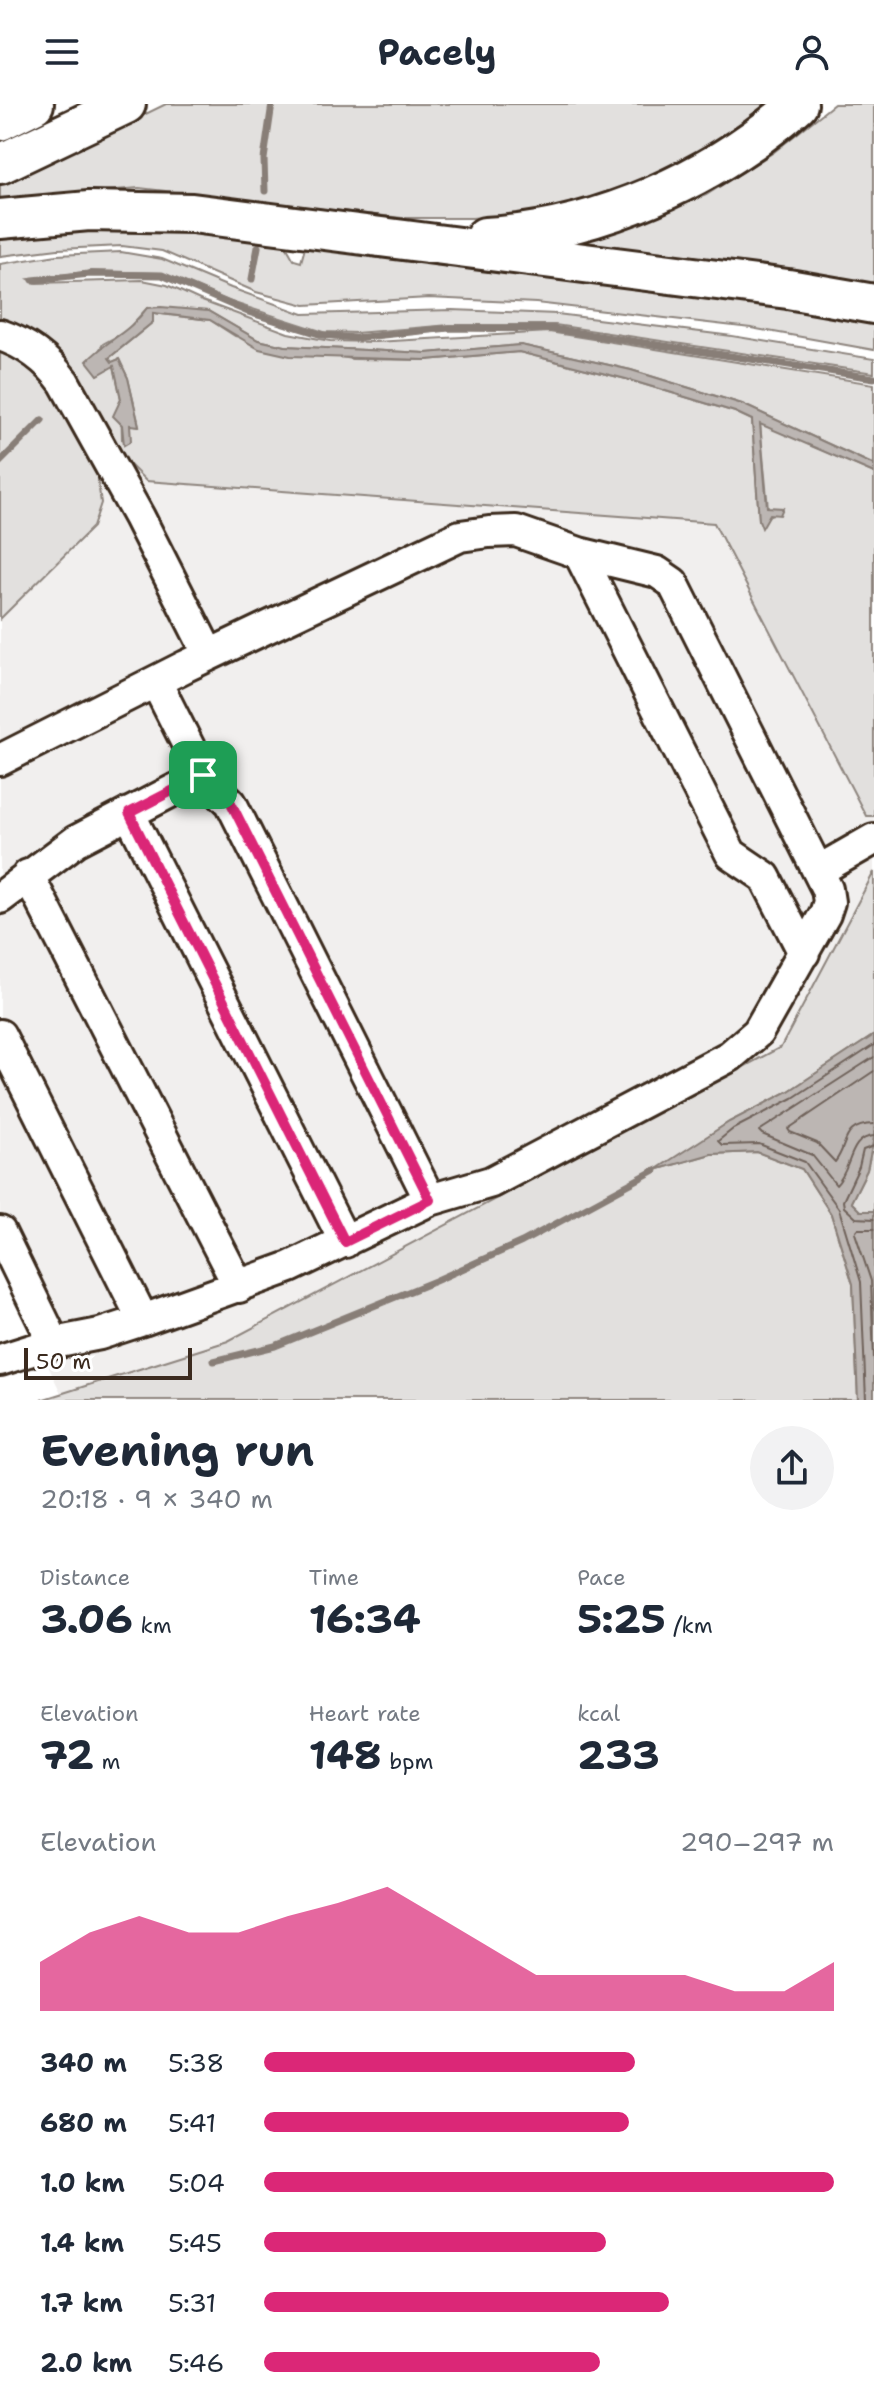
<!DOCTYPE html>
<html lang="en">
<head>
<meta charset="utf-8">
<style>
  body { margin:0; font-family:"Shantell Sans",sans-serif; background:#f2f2f3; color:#1f2937; height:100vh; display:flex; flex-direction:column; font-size:30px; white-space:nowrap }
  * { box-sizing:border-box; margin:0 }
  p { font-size:26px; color:#747a83 }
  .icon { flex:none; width:44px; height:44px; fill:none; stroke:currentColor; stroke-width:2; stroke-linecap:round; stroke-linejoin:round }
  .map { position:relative; height:1296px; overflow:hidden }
  .side { display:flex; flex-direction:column; background:#fff; flex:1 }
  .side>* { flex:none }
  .scale { position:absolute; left:24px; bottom:20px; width:168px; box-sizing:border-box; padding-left:8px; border:4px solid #3b2a1e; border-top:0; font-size:22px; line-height:28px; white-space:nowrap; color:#3b2a1e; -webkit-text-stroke:6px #fff; paint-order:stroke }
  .pin { position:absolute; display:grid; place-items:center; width:68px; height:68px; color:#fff; margin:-34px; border-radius:16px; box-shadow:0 4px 12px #0006 }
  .round { display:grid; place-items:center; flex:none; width:84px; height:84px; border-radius:42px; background:#f2f2f3 }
  .overview { display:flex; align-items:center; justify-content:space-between; height:136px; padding:0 40px }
  h1 { font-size:44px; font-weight:700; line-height:60px }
  .stats { display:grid; grid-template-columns:repeat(3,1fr); gap:12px; height:136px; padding:8px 40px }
  .stats div { display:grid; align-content:center }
  .stats b { font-size:40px; font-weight:700 }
  .stats small { font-size:22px; font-weight:400 }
  .stats p { font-size:22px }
  .chart { height:224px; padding:16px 40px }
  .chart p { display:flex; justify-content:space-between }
  .chart svg { width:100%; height:144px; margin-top:8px; fill:#db2777; opacity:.7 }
  ul { padding:0 40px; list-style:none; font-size:26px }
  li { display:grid; grid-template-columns:128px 96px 1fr; align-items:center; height:60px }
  li i { height:20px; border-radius:10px; background:#db2777 }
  header { display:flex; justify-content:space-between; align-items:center; height:104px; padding:0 40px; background:#fff; font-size:36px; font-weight:700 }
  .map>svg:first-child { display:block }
</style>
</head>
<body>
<header><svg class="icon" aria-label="menu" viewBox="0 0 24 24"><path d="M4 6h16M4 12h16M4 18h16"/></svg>Pacely<svg class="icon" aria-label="person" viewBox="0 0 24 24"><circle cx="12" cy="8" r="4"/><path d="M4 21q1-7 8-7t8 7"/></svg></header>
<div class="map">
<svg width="874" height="1296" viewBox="0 0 874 1296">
  <rect width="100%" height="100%" fill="#fff"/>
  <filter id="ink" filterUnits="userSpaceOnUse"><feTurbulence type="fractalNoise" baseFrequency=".0125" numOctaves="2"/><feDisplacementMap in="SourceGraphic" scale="16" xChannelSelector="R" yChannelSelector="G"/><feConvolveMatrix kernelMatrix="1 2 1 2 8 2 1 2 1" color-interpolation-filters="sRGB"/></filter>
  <g filter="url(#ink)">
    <!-- built -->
    <path fill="#f1efee" d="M71 315 146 377 714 419 866 712H874V768L781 943 228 1237 61 1289 0 1161V381Z"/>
    <!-- green -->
    <path fill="#e2e0de" stroke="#8e857e" stroke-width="2" d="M166 0H775L683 60 594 98 537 108 472 114H402L139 84 0 96V81Z
      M834 0H874V184L565 140 632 120 706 91 774 48Z
      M118 120 282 135 294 156 301 158 306 140 874 209V246L751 224 536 199 429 194 305 201 256 188 162 147 122 142 58 145 0 152V129Z
      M121 148 162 155 231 184 303 210 452 206 557 210 732 232 874 255V269L555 221H450L356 229 324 228 228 197 162 169 92 167 29 175 36 179 142 176 167 181 202 197 288 229 330 237 375 238 549 228 874 280V361L742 300 631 266 521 241 426 249 285 242 258 236 208 207 147 204 126 227 103 240 91 260 98 271 114 261 121 295 122 336 130 320 139 321 128 274 119 255 111 259 109 254 153 218V209L210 216 235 232 352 255 426 256 519 248 626 275 735 308 752 316 759 416 783 405 768 404 760 319 874 369V712H866L714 419 146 377 122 353 73 267 57 246 36 233 0 219V160L57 151Z
      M0 244 9 246 52 278 97 371 101 399 93 423 0 515Z
      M874 768V931L789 987 729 1018 659 1065 711 1050 757 1048 802 1065 831 1110 853 1180 858 1296H41L228 1237 781 943Z
      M874 1033V1107H860L851 1098 867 1066Z"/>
    <!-- water -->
    <path fill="#bcb6b3" stroke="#887e77" stroke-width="2" d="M161 203 208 207 258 236 285 242 426 249 521 241 631 266 742 300 874 361V369L760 320 767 403 783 404 780 411 770 410 762 424 759 416 752 316 735 308 626 275 519 248 426 256 290 252 259 245 210 216 153 209V218L109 254 112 258 119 255 128 274 139 322 130 321 131 337 124 341 122 321 113 312 121 295 114 262 98 271 87 257C106 237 131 227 147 204Z
      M874 931V1033L867 1066 851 1098 860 1107H874V1296H858L853 1180 831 1110 802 1065 757 1048 711 1050 655 1066 729 1018 789 987Z"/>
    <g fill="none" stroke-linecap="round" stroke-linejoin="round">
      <!-- shore -->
      <path stroke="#6f625a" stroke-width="2" d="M874 953 759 1027 762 1030 812 1051 836 1081C852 1066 848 1033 874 1032
        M874 967 788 1025 790 1028 817 1039 835 1058C849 1041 840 1021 874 1020
        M874 1042 863 1046 859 1063 843 1097 844 1103 856 1114 874 1115
        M874 1125H858L855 1129 871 1177 874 1256
        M866 1296 861 1178 839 1105 805 1058 759 1040 722 1041 718 1037 733 1025 793 994 874 941"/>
      <!-- stream -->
      <path stroke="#887e77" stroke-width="7" d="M265 87 264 55 272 0
        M252 175 258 143
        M33 176 90 170 162 171 248 208 322 231 355 234 449 224 553 225 874 274
        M0 358 42 316
        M214 1257 275 1242 435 1177 522 1138 655 1066"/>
      <defs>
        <path id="minor" d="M0 231C27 240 47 255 64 278L139 413 209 551
          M579 449 731 750 765 773 804 849
          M156 578 203 671 231 699 430 1096
          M0 656 186 562 460 432 489 428 516 427 579 449 657 468 673 479 827 785 829 798 825 810 758 928 730 952 491 1078 430 1096 290 1163 143 1216 100 1230 54 1239 0 1256
          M129 709 345 1138
          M818 767 874 735
          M28 771 239 1183
          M0 794 76 737 203 671
          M0 931 143 1216
          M0 1128 54 1239"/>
        <path id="major" d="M0 17 34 0
          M0 60 126 0
          M0 115 89 107 192 109 788 185 874 200
          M485 133C597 127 714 75 798 0"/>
      </defs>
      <!-- minor casing -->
      <use href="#minor" stroke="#3b2a1e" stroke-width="36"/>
      <!-- major casing -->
      <use href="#major" stroke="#3b2a1e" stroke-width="44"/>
      <!-- minor -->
      <use href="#minor" stroke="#fff" stroke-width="30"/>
      <!-- major -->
      <use href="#major" stroke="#fff" stroke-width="38"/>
    </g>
  </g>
  <g fill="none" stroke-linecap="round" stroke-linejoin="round" filter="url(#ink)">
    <defs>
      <path id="route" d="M203 671 231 699 430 1096 345 1138 129 709Z"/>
    </defs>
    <!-- route casing -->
    <use href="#route" stroke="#fff" stroke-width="16"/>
    <!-- route -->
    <use href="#route" stroke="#db2777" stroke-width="10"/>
  </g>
</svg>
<div class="scale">50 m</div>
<div class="pin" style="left:203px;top:671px;background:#1e9e55"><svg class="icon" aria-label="arrive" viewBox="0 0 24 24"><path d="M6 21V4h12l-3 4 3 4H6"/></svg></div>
</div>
<section class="side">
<div class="overview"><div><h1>Evening run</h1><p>20:18 · 9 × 340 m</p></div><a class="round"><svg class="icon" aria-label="share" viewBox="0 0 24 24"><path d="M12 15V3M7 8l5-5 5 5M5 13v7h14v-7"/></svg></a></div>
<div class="stats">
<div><p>Distance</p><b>3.06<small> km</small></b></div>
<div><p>Time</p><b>16:34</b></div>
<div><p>Pace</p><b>5:25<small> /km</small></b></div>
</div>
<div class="stats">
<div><p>Elevation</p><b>72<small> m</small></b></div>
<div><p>Heart rate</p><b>148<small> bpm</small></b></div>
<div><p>kcal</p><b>233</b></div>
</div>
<div class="chart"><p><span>Elevation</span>290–297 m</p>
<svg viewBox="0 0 160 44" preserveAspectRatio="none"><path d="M0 44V29L10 20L20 15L30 20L40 20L50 15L60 11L70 6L80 15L90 24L100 33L110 33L120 33L130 33L140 38L150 38L160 29V44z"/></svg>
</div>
<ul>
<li><b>340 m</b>5:38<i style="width:65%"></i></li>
<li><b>680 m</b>5:41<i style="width:64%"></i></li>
<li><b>1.0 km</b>5:04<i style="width:100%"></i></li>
<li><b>1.4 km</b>5:45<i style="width:60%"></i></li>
<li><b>1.7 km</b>5:31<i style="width:71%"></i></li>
<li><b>2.0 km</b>5:46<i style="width:59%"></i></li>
</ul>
</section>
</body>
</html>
